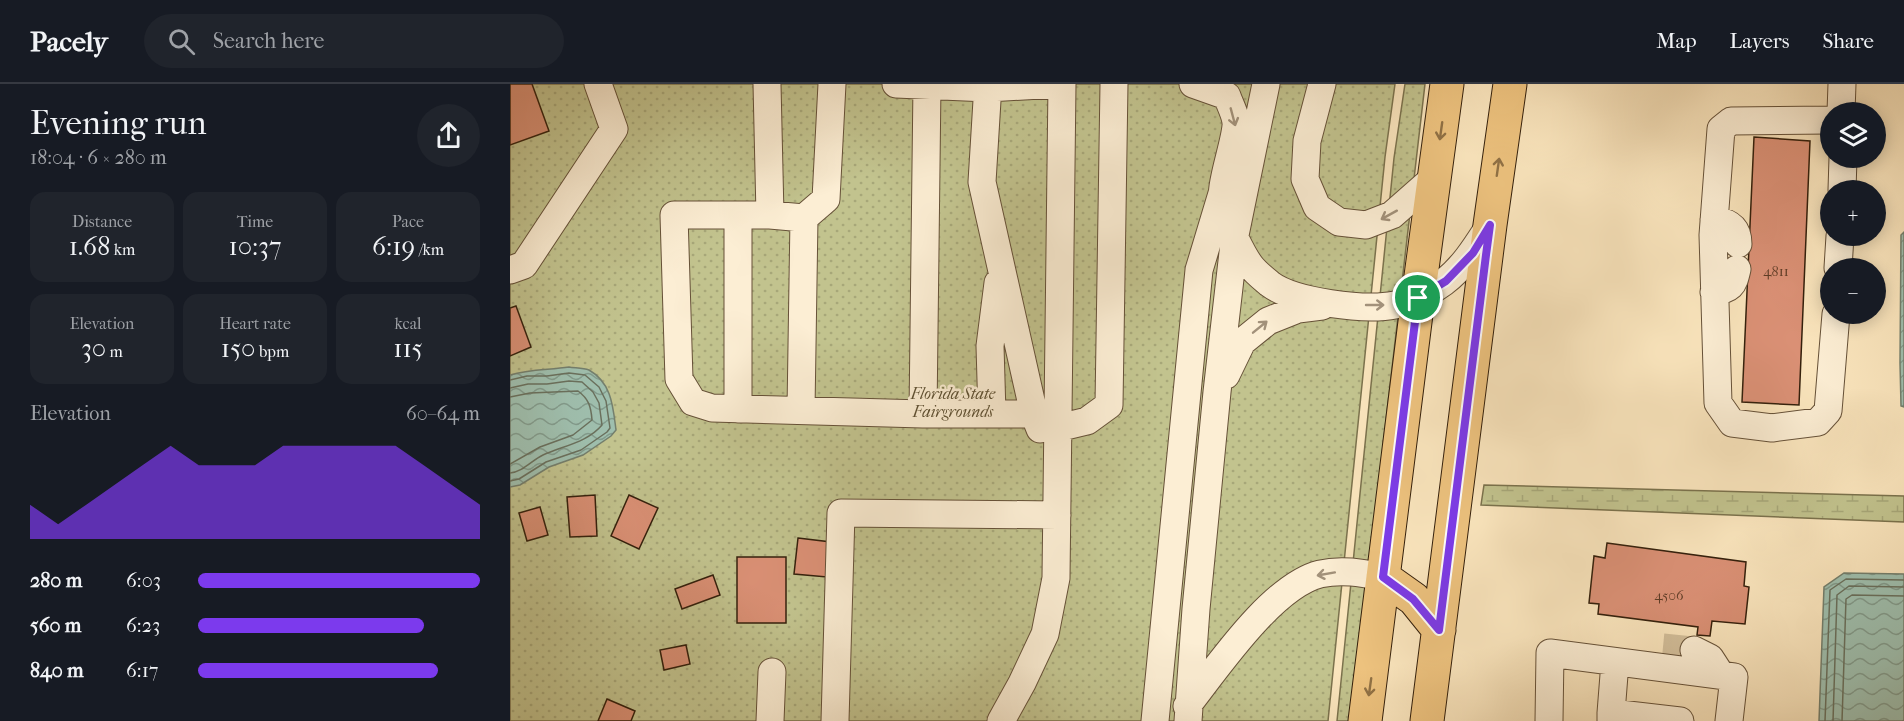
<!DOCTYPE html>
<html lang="en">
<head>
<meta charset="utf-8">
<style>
  body { margin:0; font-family:"IM FELL French Canon",serif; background:#20242c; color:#f1f3f6; height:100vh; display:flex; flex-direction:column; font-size:22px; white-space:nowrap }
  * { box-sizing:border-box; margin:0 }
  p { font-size:20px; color:#9ea1a6 }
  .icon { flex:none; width:33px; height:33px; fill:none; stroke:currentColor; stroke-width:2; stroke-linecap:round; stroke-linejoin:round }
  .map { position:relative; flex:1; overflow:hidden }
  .details { display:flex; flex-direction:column; background:#171b24; width:510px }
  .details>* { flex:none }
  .buttons { position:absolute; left:1310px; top:18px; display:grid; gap:12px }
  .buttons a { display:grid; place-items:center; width:66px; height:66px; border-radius:50%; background:#171b24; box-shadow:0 3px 15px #0003; font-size:30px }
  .pin { position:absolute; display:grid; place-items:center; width:51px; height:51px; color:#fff; margin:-26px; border:3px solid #fff; border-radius:50%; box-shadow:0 2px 6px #0007 }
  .round { display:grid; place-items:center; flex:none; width:63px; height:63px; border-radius:32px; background:#20242c }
  .headline { display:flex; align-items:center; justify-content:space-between; height:102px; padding:0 30px }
  h1 { font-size:33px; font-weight:600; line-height:45px }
  .figures { display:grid; grid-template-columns:repeat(3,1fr); gap:9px; height:102px; padding:6px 30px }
  .figures div { display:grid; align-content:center; border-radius:15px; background:#20242c; text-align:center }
  .figures b { font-size:26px; font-weight:600 }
  .figures small { font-size:16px; font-weight:400 }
  .figures p { font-size:16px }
  .chart { height:168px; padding:12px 30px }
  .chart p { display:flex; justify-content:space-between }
  .chart svg { width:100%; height:108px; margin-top:6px; fill:#7c3aed; opacity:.7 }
  ul { padding:0 30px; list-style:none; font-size:20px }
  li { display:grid; grid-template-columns:96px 72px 1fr; align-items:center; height:45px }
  li i { height:15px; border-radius:8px; background:#7c3aed }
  header { display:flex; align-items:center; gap:36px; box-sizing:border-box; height:84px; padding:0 30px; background:#171b24; border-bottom:2px solid #363941 }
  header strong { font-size:28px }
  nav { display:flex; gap:33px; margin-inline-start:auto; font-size:21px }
  .search { width:420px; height:54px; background:#20242c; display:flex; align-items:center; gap:15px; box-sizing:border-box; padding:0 21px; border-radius:33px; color:#9ea1a6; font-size:22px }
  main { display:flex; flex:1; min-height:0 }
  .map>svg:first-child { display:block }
</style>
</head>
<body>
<header>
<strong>Pacely</strong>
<div class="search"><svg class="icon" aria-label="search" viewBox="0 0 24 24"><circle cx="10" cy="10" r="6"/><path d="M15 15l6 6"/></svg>Search here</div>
<nav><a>Map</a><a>Layers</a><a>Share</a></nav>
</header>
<main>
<section class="details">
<div class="headline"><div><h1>Evening run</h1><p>18:04 · 6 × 280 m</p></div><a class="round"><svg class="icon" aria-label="share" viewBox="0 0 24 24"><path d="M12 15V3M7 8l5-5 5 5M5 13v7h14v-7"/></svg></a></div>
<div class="figures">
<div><p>Distance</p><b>1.68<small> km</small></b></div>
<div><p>Time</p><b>10:37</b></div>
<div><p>Pace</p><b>6:19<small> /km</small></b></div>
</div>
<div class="figures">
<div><p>Elevation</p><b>30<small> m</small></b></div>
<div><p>Heart rate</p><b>150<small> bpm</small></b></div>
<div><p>kcal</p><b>115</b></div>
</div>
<div class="chart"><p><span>Elevation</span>60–64 m</p>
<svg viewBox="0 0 160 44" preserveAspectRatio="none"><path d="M0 44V30L10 38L20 30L30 22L40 14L50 6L60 14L70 14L80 14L90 6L100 6L110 6L120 6L130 6L140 14L150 22L160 30V44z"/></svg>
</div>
<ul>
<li><b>280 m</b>6:03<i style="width:100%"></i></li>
<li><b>560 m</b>6:23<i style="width:80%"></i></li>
<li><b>840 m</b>6:17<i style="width:85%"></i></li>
</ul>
</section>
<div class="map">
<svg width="1394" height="637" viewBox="0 0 1394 637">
  <defs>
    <pattern id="grass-dots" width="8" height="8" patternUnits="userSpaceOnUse" patternTransform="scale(1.5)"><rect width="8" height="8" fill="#c2c38e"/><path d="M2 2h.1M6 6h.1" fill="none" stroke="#a7a779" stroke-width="1.8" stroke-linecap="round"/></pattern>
    <pattern id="wetland-marsh" width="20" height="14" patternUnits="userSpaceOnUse" patternTransform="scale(1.5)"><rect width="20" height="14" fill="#c2c38e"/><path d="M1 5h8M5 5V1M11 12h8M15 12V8" fill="none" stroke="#a7a779"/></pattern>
    <pattern id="water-waves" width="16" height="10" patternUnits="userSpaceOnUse" patternTransform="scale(1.5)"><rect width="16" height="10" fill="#9fbfae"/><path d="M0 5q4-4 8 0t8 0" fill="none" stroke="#829b8c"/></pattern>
  </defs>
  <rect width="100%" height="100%" fill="#fae5bd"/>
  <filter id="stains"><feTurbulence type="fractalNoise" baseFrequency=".00333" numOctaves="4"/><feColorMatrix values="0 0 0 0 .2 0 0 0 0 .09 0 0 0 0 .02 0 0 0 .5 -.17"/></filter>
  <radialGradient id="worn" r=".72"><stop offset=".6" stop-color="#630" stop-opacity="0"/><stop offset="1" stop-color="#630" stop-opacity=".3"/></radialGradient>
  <!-- grass -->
  <path fill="url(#grass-dots)" stroke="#7b724d" stroke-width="1.5" d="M0 0H885L875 73 818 637H0Z
    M895 0H915L841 637H827L884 74Z"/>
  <!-- wetland -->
  <path fill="url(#wetland-marsh)" stroke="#7b724d" stroke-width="1.5" d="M974 401 1394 412V438L971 421Z"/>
  <!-- water -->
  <path fill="url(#water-waves)" stroke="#747f6d" stroke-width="1.5" d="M1394 148V323L1391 322 1390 279 1391 151Z
    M59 283C65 284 73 284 79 286 102 299 103 323 106 346L101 352 73 371 39 383 10 401 0 403V291C19 285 39 286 59 283Z
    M1334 489 1394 490V637H1309L1314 503Z"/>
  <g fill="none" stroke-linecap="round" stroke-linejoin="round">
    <!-- shore -->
    <path stroke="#6a705d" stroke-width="1.5" d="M0 296 17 292H37L59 289 75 291 89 303 96 317 100 344 97 348 71 366 36 378 9 395 0 397
      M0 304 18 300H37L59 297 72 298 83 308 89 319 92 341C78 358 53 362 33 371 22 376 13 388 0 389
      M0 313 20 309 68 307C79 315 81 323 82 336L63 351 30 363 0 380
      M1315 637 1320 506 1336 495 1394 496
      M1323 637 1327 511 1339 502 1394 503
      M1332 637 1336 515 1342 511 1394 512"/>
  </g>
  <!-- building -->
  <path fill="#da9075" stroke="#34200c" stroke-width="1.5" d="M0 0H22L39 47 0 61Z
    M1244 53 1300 57 1289 321 1232 318Z
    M6 222 21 263 0 272V224Z
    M85 411 87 452 60 453 57 413Z
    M119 411 148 424 129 465 101 452Z
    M30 423 38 451 17 457 9 429Z
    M288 454 321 458 317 493 284 490Z
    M1097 459 1236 478 1234 502 1239 503 1235 540 1202 537 1200 552 1187 551 1188 543 1088 530 1089 520 1079 519 1084 472 1095 474Z
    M227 473H276V539H227Z
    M203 491 210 511 172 525 165 505Z
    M176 561 180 580 154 586 150 566Z
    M97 615 125 627 121 637H88Z"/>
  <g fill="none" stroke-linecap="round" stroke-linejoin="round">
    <!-- minor-tunnel -->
    <path stroke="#d2be9a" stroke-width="27" stroke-dasharray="27 14" stroke-linecap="butt" d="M1153 563 1184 566"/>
    <defs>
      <path id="minor" d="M257 0 260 131 294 134 316 115 322 0
        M386 0 478 4 548 0
        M417 0 413 330H524
        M478 0 472 98 524 330 530 345
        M683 0 717 12C720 21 727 33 726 42 724 65 706 108 714 128 718 141 732 170 740 181 745 188 754 195 760 200 784 218 855 227 885 221 902 218 920 208 934 198 954 183 967 161 980 141
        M812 0 797 57 795 95 807 123 829 138 856 141 882 131 924 94
        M1331 28 1332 0
        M1320 36 1221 37 1211 45 1203 151 1208 319 1222 339 1262 344 1308 338 1318 327 1326 230
        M1332 106 1333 74
        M228 131V325
        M260 131H164L169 295 183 318 202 324 413 330
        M1204 136C1219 138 1228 143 1228 160
        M1328 184 1330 152
        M0 186 14 181 104 45 88 0
        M1204 208C1221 204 1223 203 1227 185
        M716 291 732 258 758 237 788 225 812 222
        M291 326 294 134
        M482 330 480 262 488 199
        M548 344 577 337 599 321 604 0
        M1184 566 1200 574 1211 591
        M677 622C707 584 762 502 810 490 832 485 852 489 873 493
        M1101 629 1105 578
        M260 637 262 588
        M325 637 331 429 547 431
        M491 637 512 599 535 550 546 494 552 0
        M645 637 689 186 714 103
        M678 637 686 525 707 308 725 151 756 0
        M1039 637 1040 569 1224 593 1219 637
        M1101 637V629L1170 637"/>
      <path id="major" d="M873 493 904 515 929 546
        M855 637 908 214 937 0
        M917 637 980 141 1000 0"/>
    </defs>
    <!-- minor casing -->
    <use href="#minor" stroke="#665138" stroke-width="29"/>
    <!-- major casing -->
    <use href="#major" stroke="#34200c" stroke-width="35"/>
    <!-- minor -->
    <use href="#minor" stroke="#fceed4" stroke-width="27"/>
    <!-- major -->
    <use href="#major" stroke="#edc27e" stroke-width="33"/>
  </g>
  <!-- one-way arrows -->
  <defs><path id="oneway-shaft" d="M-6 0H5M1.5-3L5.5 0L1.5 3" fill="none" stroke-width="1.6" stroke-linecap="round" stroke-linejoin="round" transform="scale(1.5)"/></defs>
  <g stroke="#a2917a">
    <use href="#oneway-shaft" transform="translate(723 33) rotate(75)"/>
    <use href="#oneway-shaft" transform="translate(879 131) rotate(151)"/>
    <use href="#oneway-shaft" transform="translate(865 221)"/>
    <use href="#oneway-shaft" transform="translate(750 243) rotate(-39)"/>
    <use href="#oneway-shaft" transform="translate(816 490) rotate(170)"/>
  </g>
  <g stroke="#907145">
    <use href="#oneway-shaft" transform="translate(931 47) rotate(98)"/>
    <use href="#oneway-shaft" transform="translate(988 83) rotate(-82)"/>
    <use href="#oneway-shaft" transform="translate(860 603) rotate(98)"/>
  </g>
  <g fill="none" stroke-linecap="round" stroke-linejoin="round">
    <defs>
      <path id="route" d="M980 141 976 171 929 546 903 515 873 493 908 214 936 197 963 169Z"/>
    </defs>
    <!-- route casing -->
    <use href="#route" stroke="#fff" stroke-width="12"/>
    <!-- route -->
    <use href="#route" stroke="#7c3aed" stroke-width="8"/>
  </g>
  <g text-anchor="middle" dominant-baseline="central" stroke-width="5" stroke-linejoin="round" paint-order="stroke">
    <!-- number labels -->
    <g font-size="14" fill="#5e3c26">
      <text x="1266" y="187">4811</text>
      <text x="1159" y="511">4506</text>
    </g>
    <!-- park labels -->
    <g font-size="16" font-style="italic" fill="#5f5133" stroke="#fceed4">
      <text x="443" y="309">Florida State<tspan x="443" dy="18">Fairgrounds</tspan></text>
    </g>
  </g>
  <rect width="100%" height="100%" filter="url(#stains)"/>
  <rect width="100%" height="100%" fill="url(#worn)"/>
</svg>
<div class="buttons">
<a><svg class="icon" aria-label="layers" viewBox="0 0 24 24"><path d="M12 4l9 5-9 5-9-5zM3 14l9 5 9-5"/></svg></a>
<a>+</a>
<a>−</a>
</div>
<div class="pin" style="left:908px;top:214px;background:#1e9e55"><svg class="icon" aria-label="arrive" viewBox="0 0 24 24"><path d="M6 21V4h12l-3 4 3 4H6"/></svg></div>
</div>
</main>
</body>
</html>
